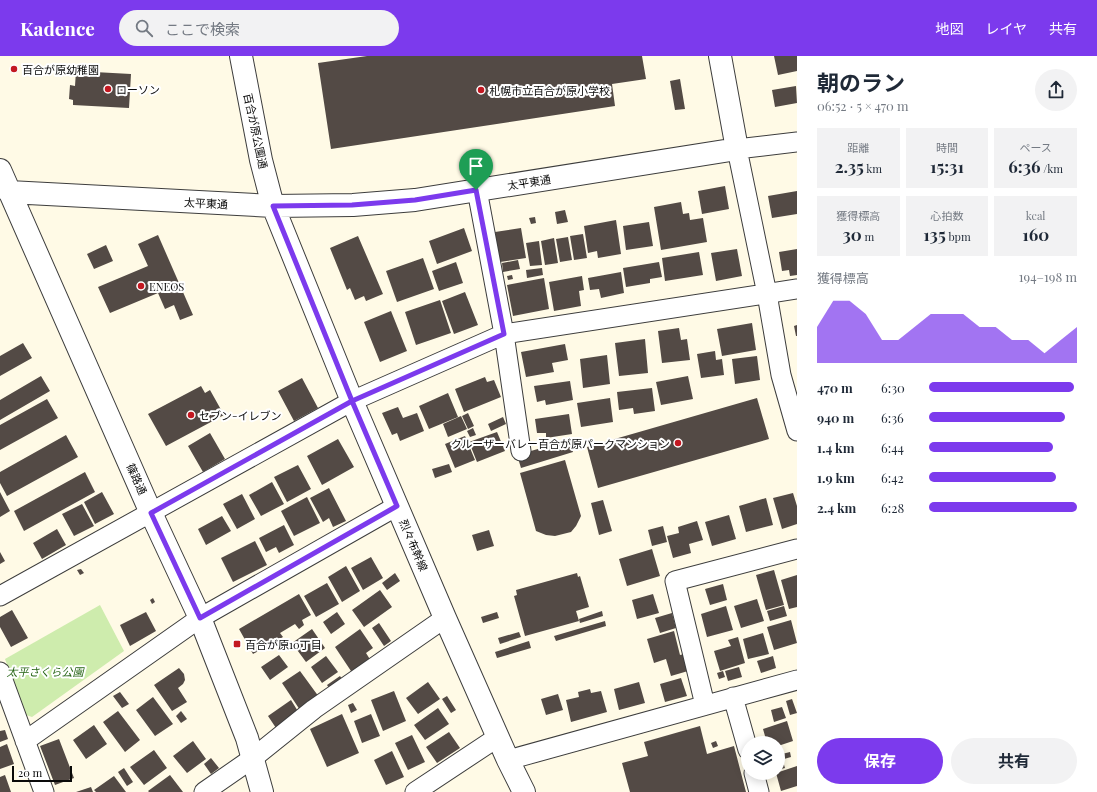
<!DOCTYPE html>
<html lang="ja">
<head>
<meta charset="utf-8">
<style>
  body { margin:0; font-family:"Playfair Display","Noto Sans JP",serif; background:#f2f2f3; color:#1f2937; height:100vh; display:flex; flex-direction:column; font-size:15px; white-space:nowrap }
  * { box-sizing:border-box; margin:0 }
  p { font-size:13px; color:#747a83 }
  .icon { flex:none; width:22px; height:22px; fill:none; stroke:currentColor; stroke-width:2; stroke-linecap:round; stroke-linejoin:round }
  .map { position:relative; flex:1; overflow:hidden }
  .panel { display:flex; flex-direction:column; background:#fff; width:300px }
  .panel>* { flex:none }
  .tools { position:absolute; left:741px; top:680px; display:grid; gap:8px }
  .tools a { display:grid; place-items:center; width:44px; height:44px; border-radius:50%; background:#fff; box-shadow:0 2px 10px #0003; font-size:20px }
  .scale { position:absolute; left:12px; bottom:10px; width:60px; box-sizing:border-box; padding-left:4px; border:2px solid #0a0a0a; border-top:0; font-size:11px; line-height:14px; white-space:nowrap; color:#0a0a0a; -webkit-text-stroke:3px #fff; paint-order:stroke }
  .pin { position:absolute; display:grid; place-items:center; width:34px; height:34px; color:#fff; margin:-41px -17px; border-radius:50% 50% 50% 0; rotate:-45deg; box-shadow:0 0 4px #0007 }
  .pin .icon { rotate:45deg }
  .round { display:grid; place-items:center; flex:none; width:42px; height:42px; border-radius:21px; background:#f2f2f3 }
  .headline { display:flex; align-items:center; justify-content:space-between; height:68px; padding:0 20px }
  h1 { font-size:22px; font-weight:700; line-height:30px }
  .metrics { display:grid; grid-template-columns:repeat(3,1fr); gap:6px; height:68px; padding:4px 20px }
  .metrics div { display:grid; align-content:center; border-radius:0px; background:#f2f2f3; text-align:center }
  .metrics b { font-size:17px; font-weight:700 }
  .metrics small { font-size:11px; font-weight:400 }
  .metrics p { font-size:11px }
  .chart { height:112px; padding:8px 20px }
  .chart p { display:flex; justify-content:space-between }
  .chart svg { width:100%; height:72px; margin-top:4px; fill:#7c3aed; opacity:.7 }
  .cta { display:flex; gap:8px; margin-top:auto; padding:8px 20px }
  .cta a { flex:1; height:46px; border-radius:24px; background:#7c3aed; color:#fff; font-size:16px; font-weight:700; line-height:46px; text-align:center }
  .cta a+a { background:#f2f2f3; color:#1f2937 }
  ul { padding:0 20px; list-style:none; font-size:13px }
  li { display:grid; grid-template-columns:64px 48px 1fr; align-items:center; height:30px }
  li i { height:10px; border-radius:5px; background:#7c3aed }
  header { display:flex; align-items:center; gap:24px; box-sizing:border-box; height:56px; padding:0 20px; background:#7c3aed; color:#fff }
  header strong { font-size:19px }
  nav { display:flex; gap:22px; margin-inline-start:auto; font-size:14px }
  .search { width:280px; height:36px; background:#f2f2f3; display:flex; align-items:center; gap:10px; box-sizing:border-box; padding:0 14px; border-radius:22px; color:#747a83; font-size:15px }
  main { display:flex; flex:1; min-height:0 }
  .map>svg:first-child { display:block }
</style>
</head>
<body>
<header>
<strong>Kadence</strong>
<div class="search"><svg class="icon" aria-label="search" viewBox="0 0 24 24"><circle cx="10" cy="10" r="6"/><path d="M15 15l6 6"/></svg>ここで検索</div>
<nav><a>地図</a><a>レイヤ</a><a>共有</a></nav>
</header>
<main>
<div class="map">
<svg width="797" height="736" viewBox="0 0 797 736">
  <rect width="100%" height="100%" fill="#fffae6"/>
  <!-- green -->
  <path fill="#ceecad" d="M100 549 124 595 32 661 26 659 5 603Z"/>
  <!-- building -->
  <path fill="#534a45" d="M367 0H642L646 23 612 28 615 50 331 93 318 7Z
    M774 0H797V15L778 19Z
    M76 15 131 18 129 52 73 49V44L69 43 70 29 75 30Z
    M680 23 685 53 675 54 670 25Z
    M796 30 797 47 775 51 772 34Z
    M725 130 729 153 702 158 698 135Z
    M797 135V158L772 162 768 140Z
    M681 146 683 158 689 157 690 164 703 162 707 186 661 194 654 151Z
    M565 154 568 166 557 168 555 156Z
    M535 161 536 167 531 168 529 162Z
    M616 164 621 198 598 202 597 195 588 197 584 170Z
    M649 166 653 190 626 194 623 170Z
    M464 172 472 195 437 208 429 185Z
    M521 172 526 202 500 206 495 176Z
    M583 178 587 202 574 204 570 180Z
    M158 179 193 259 180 264 174 249 165 253 158 237 110 257 98 231 148 210 138 188Z
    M358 180 383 238 366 245 364 240 355 244 350 232 347 234 330 192Z
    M568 181 572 204 560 206 556 183Z
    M554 182 558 207 545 209 541 185Z
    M539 185 542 209 530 210 526 187Z
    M106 189 113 205 94 213 87 198Z
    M737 193 742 220 716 225 711 197Z
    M797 193V219L790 220 789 214 782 215 779 196Z
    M699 196 703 219 665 225 662 202Z
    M423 202 434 233 397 246 386 215Z
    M518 204 520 213 503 216 502 207Z
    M456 206 463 227 439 235 432 215Z
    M659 206 662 221 650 223V227L626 231 623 212Z
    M542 212 543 219 527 222 526 214Z
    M621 216 624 237 601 242 599 233 590 234 588 222Z
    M512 219 513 223 508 224 507 220Z
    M582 220 584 234 579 235 581 250 554 255 549 226Z
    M544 222 549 253 513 260 507 229Z
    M465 236 478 269 454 278 442 245Z
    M440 244 451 277 416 289 405 256Z
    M391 255 407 295 380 306 364 266Z
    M752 267 756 294 722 300 717 273Z
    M797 269V280H796L794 270Z
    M679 272 681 284 687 283 690 304 662 307 658 275Z
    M645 283 648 317 619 320 615 287Z
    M23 287 32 302 0 320V300Z
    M565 288 568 304 552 307 554 316 526 321 521 296Z
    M715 295 716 304 722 303 724 319 701 322 697 298Z
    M607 299 610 328 583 332 580 303Z
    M757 300 760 324 735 328 732 303Z
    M41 320 50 335 0 364V344Z
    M688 320 693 343 661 349 656 326Z
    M485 321 487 326 494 324 501 341 464 356 455 333Z
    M302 322 318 352 294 365 278 335Z
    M570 325 573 344 546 349 545 344 537 346 534 330Z
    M201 330 205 337 210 334 224 359 166 390 148 358Z
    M652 332 655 355 634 358 633 352 619 354 617 336Z
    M448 337 458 361 429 373 419 350Z
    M610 342 613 366 581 371 577 347Z
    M757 342 769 383 598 432 587 391Z
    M47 343 58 362 0 394V369Z
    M398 351 403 362 417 357 424 375 400 385 397 377 392 379 382 357Z
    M468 357 474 370 468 373 462 360Z
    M569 358 572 378 546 382V377H537L535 363Z
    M461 360 467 373 448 381 443 368Z
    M503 361 506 368 491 375 488 368Z
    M473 372 476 379 470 381 467 375Z
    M497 376 505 395 477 406 469 386Z
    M210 377 225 403 203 416 188 390Z
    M66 379 78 401 7 440 0 427V416Z
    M465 380 475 404 455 412 445 388Z
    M338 383 354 411 322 429 307 400Z
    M569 384 573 396 521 412 517 399Z
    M565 404 581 460 576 470 571 476 555 480 546 479 536 475 520 417Z
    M449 408 452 416 435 422 432 413Z
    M298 409 311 433 287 446 274 421Z
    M85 416 95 436 24 475 14 455Z
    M272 426 284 448 261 460 249 439Z
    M329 432 346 465 333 471 329 462 323 466 310 442Z
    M0 436 10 455 0 461Z
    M102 436 114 458 95 468 84 446Z
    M793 437 797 450V468L782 473 773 442Z
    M242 438 255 463 237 473 223 448Z
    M307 441 320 467 294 480 281 455Z
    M766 442 773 469 746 476 739 450Z
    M603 444 612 475 599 479 591 447Z
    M82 448 94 470 74 480 62 458Z
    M729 459 736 483 712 490 705 466Z
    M222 460 231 475 206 489 198 473Z
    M697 465 703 484 689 488 691 497 673 502 667 480 679 477 678 471Z
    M284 469 294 489 279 497 276 491 266 496 259 482Z
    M663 470 667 486 652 490 648 474Z
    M57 473 66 489 42 503 33 487Z
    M489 474 494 490 477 495 472 479Z
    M255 485 267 509 233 526 221 502Z
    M652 493 660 520 627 530 619 503Z
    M0 496 5 505 0 508Z
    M371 501 383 522 363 534 351 512Z
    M346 510 360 535 342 546 328 521Z
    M81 513 84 517 80 519 77 514Z
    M774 514 784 549 766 554 756 519Z
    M395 517 400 525 387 534 382 527Z
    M577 517 578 521 580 520 589 551 576 555 579 565 525 580 514 540 517 539 516 534Z
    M797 519V551L789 553 781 524Z
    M327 527 339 548 316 561 304 540Z
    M723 528 727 544 710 549 705 533Z
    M380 534 392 551 364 571 352 554Z
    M299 538 311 559 302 564 304 569 299 573 295 568 280 577 283 581 253 598 239 573Z
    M653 538 659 557 637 563 632 544Z
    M153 542 155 546 152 548 150 544Z
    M757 543 764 565 741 572 734 550Z
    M726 550 733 574 707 581 701 558Z
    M784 550 787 560 770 565 767 555Z
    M12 554 28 582 11 591 0 571V561Z
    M602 555 603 560 580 567 579 563Z
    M146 556 156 575 130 590 120 569Z
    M337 556 345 568 331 578 323 566Z
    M497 556 499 562 483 567 481 561Z
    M672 557 676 572 660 577 655 562Z
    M791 564 797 587 774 594 767 571Z
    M605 565 606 570 556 585 554 580Z
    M379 567 391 585 384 590 372 572Z
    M312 573 325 592 306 606 292 587Z
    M360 573 373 592 366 597 371 605 353 618 335 591Z
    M674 575 680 599 684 598 688 615 671 620 666 603 654 607 647 583Z
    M519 576 521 581 500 588 498 582Z
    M763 577 769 598 748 603 743 583Z
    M738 581 745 607 720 615 714 595 731 590 728 584Z
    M529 585 531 592 497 602 495 596Z
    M279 599 288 611 270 624 261 611Z
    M326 600 338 616 322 627 311 611Z
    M773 600 776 612 761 617 757 605Z
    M739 611 742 621 728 625 725 615Z
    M179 612 184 618 185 624 183 628 178 632 187 646 172 655 154 629Z
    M300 615 319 641 300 654 282 627Z
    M723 615 725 621 719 623 717 617Z
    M340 620 344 626 331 635 327 629Z
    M681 622 687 640 665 646 660 628Z
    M428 626 440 643 418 658 406 642Z
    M639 626 645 647 619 654 614 633Z
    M590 633 591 637 601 635 607 656 571 666 566 644 579 641 578 636Z
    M394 635 406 665 383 675 371 644Z
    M120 636 129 648 122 652 113 640Z
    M558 638 563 654 546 659 541 643Z
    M447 640 456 654 451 657 442 643Z
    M153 641 173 668 155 680 136 654Z
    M792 643 797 657 790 659 786 645Z
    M291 644 299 657 276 672 268 660Z
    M353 647 357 654 351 657 348 649Z
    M782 651 786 662 774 666 771 654Z
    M438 652 449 668 425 684 414 669Z
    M118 655 140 684 125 696 103 666Z
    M181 655 187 663 181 667 176 660Z
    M342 658 359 697 327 711 310 673Z
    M371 658 380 680 362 687 354 665Z
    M787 665 793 685 778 690V687H767L763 673Z
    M94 669 107 688 86 703 73 684Z
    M700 670 707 698 734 690 746 736H630L622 707 648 700 644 686Z
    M5 674 8 683 0 686V675Z
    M449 676 460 692 437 707 426 691Z
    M412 679 425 706 408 714 395 687Z
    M59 683 74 722 55 729 40 690Z
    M193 685 206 703 187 717 173 700Z
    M716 685 718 690 713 692 711 687Z
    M7 688 14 708 0 713V691Z
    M154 694 167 712 144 729 130 711Z
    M392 695 404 721 386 729 374 704Z
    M790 696 791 701 784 703 782 698Z
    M781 699 785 712 778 714V700Z
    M211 702 219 712 211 718 204 708Z
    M797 710V730L781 735 776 717Z
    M124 712 133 726 127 730 118 716Z
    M5 719 11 736H0V721Z
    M170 719 183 736H149L148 735Z
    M114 720 126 736H96L94 734Z
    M91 731 93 736H76Z"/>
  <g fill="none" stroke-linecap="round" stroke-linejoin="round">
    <defs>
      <path id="minor" d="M797 86 737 93 767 238 781 319 797 375
        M477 134 504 278 521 395
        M0 540 352 345 504 278 797 233
        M0 616 44 736
        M733 641 748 694
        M705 649 675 525 797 493
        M25 685 200 562 397 450
        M508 704 797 624
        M754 717 759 736
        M204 736 253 702 314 653 445 562
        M415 736 498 681"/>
      <path id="tertiary" d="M241 0 261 104 273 150 352 345 445 562 508 704 524 736
        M0 114 151 457 200 562 247 682 262 736
        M9 136 273 150 353 149 415 144 737 93 720 0"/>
    </defs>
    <!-- minor casing -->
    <use href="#minor" stroke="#3d3d3d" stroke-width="21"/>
    <!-- tertiary casing -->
    <use href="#tertiary" stroke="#3d3d3d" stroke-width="24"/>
    <!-- minor -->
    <use href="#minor" stroke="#fff" stroke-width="19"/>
    <!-- tertiary -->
    <use href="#tertiary" stroke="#fff" stroke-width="22"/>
  </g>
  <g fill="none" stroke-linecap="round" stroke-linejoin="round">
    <defs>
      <path id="route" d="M476 134 415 144 352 149 273 150 352 345 397 450 200 562 151 457 352 345 504 278 476 134"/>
    </defs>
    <!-- route casing -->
    <use href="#route" stroke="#fff" stroke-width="8"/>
    <!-- route -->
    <use href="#route" stroke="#7c3aed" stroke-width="5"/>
  </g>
  <!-- markers -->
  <g fill="#c31821" stroke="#fff" stroke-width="1.5">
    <circle cx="14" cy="13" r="4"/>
    <circle cx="108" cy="33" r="4"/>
    <circle cx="481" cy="34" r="4"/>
    <circle cx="141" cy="230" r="4"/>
    <circle cx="191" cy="359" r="4"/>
    <circle cx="678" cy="387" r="4"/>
    <rect x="233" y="584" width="8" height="8" rx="2"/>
  </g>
  <g text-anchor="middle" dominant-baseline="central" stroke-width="4" stroke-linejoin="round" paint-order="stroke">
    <!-- poi labels -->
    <g font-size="11" fill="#0a0a0a" stroke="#fff" text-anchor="start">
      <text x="22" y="13">百合が原幼稚園</text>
      <text x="116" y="33">ローソン</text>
      <text x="489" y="34">札幌市立百合が原小学校</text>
      <text x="149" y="230">ENEOS</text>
      <text x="199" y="359">セブン-イレブン</text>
      <text x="670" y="387" text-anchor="end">クルーザーバレー百合が原パークマンション</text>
      <text x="245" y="588">百合が原10丁目</text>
    </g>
    <!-- street labels -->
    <g font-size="11" fill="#0a0a0a" stroke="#fff">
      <text transform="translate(256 75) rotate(78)">百合が原公園通</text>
      <text transform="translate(529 126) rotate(-9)">太平東通</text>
      <text transform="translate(206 147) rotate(3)">太平東通</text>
      <text transform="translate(137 423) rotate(66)">篠路通</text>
      <text transform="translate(414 489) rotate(67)">烈々布幹線</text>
    </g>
    <!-- park labels -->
    <g font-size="11" font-style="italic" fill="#276516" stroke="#fff">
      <text x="45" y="615">太平さくら公園</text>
    </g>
  </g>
</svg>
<div class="tools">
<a><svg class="icon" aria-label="layers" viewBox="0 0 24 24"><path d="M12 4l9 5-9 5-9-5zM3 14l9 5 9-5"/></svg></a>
</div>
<div class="scale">20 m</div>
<div class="pin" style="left:476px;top:134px;background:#1e9e55"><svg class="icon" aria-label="arrive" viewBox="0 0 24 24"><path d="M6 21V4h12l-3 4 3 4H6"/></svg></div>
</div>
<section class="panel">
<div class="headline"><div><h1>朝のラン</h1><p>06:52 · 5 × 470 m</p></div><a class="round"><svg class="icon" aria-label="share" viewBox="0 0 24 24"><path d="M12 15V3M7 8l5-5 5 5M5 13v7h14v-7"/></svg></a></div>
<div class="metrics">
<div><p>距離</p><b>2.35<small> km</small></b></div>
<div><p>時間</p><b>15:31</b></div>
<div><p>ペース</p><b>6:36<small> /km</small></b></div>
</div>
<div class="metrics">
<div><p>獲得標高</p><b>30<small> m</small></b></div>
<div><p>心拍数</p><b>135<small> bpm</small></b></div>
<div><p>kcal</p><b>160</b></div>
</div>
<div class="chart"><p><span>獲得標高</span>194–198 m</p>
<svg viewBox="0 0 160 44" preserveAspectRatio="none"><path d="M0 44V22L10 6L20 6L30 14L40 30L50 30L60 22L70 14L80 14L90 14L100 22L110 22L120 30L130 30L140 38L150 30L160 22V44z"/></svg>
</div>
<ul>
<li><b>470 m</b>6:30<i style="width:98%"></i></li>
<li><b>940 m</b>6:36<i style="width:92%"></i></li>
<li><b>1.4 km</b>6:44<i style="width:84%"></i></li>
<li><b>1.9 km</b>6:42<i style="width:86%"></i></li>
<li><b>2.4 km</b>6:28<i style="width:100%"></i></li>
</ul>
<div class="cta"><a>保存</a><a>共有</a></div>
</section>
</main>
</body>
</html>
